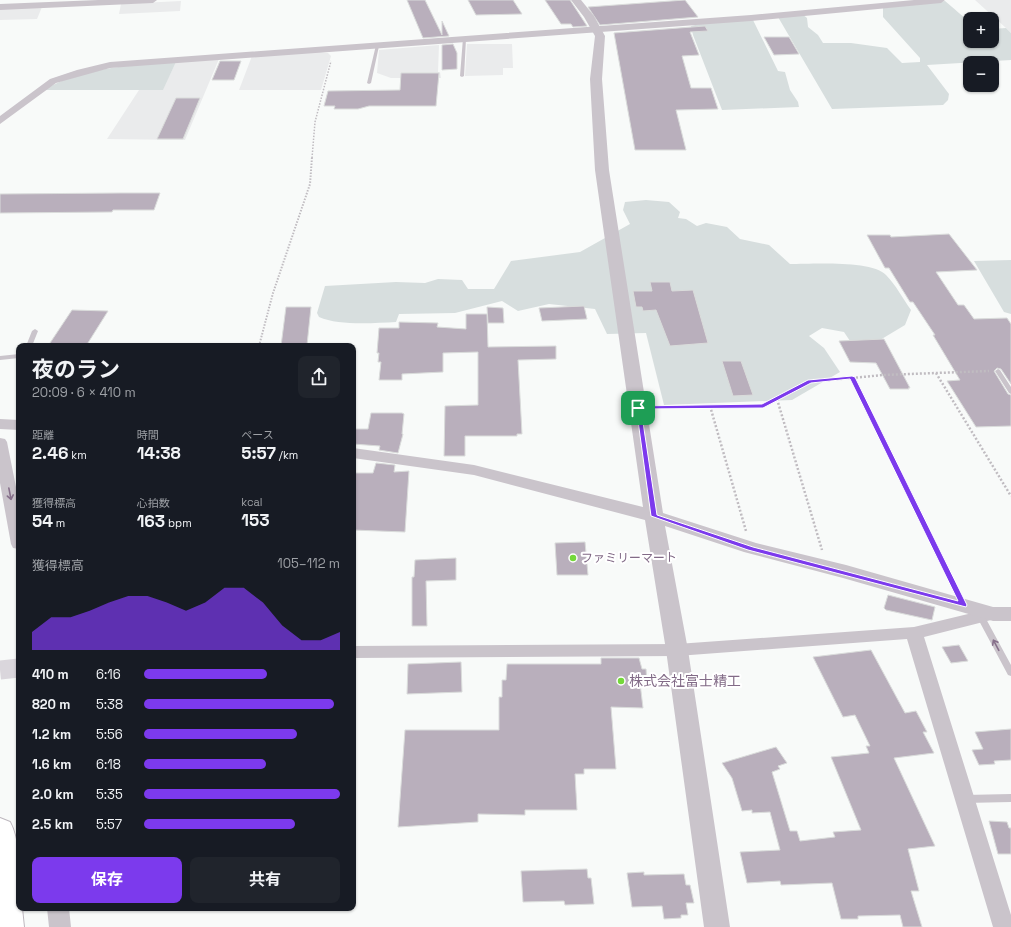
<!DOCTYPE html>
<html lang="ja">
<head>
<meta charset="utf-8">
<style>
  body { margin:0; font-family:"Space Grotesk","Noto Sans JP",sans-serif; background:#20242c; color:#f1f3f6; height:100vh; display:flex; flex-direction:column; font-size:15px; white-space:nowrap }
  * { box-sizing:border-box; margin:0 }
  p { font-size:13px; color:#9ea1a6 }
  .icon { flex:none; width:22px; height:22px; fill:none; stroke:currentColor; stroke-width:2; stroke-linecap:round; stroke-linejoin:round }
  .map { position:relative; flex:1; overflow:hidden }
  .sheet { position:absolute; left:16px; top:343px; width:340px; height:568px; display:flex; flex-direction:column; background:#171b24; border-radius:8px; box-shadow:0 1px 3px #0004 }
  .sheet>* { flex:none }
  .buttons { position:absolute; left:963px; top:12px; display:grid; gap:8px }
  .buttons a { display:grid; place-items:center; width:36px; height:36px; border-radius:8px; background:#171b24; box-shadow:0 1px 3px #0004; font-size:20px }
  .pin { position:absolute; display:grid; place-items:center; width:34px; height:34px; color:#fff; margin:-17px; border-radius:8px; box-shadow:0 2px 6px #0006 }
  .round { display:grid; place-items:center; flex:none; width:42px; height:42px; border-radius:8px; background:#20242c }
  .overview { display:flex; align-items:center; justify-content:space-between; height:68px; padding:0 16px }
  h1 { font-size:22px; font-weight:700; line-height:30px }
  .stats { display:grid; grid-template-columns:repeat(3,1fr); gap:6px; height:68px; padding:4px 16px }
  .stats div { display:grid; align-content:center }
  .stats b { font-size:17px; font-weight:700 }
  .stats small { font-size:11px; font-weight:400 }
  .stats p { font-size:11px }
  .chart { height:112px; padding:8px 16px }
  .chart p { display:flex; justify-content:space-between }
  .chart svg { width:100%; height:72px; margin-top:4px; fill:#7c3aed; opacity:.7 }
  .button { display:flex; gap:8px; margin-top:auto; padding:8px 16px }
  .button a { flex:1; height:46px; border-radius:8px; background:#7c3aed; color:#fff; font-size:16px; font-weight:700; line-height:46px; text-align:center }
  .button a+a { background:#20242c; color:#f1f3f6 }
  ul { padding:0 16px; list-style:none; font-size:13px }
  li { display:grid; grid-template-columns:64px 48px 1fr; align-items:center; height:30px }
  li i { height:10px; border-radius:5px; background:#7c3aed }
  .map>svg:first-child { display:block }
</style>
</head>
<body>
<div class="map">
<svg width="1011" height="927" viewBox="0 0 1011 927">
  <rect width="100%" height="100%" fill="#f8faf9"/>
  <!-- built -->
  <path fill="#eaebec" d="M975 0H1011V33L1006 28Z
    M181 1 180 11 119 14 121 4Z
    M42 7 37 19 0 20V9Z
    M467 44H512L513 68H503V75L465 76Z
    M439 45 438 72H440L441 78H391L377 73 379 50Z
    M319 52 328 53 331 56 321 90H239L252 56Z
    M219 59 185 140 107 139 139 90 163 89 176 62Z"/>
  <!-- green -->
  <path fill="#d7dede" d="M945 1C954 8 961 16 970 21V41H992V29L1006 28 1011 33V60L927 65 949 94 948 100 943 105 832 109 778 17 802 14 807 18 808 27 818 35 823 43H851L887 48 902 63 920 62V58L883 17V8Z
    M753 20 778 71 785 72 790 90 798 102 799 107 722 110 693 35 691 26 704 23Z
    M176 62 163 90H44C84 66 131 66 176 62Z
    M646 200 669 202 680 212 678 218 686 219 697 226 706 223 727 227 740 239 769 245 790 264C812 264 872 260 886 275 896 285 903 299 911 310L905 325 880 340 852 344 844 332 822 328 809 336 824 348 840 372 792 400 664 405 646 333 607 334 595 309 549 304 518 311 502 301 455 313 399 314 396 322C374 323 339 326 319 317L317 313 325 286 396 282 425 283 438 279 462 280 468 289H494L511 261 580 252 630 224 623 210 625 202Z
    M1011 260V314L1004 312 974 261Z"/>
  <!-- building -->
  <path fill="#b9afbc" stroke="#dadcdb" d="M407 0H425L442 35V21L449 36 423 38Z
    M468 0H513L522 14 476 15Z
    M545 0H570L587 26 573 27 571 24H561Z
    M685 0 698 17 600 25 588 7Z
    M705 26 708 31 690 32 699 55 682 56 691 88H711L718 109 676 110 686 150H635L614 33Z
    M764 37H789L799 54 774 55Z
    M453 44 457 53V69L442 70V45Z
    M220 61H241L234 80H212Z
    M401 73H439L436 106H369L358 109H334L335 106H324L328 91 400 90Z
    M176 98H200L183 139H157Z
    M121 193H160L154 210H113L112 212 0 213V194Z
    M949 234 977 270 936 272 958 305H964L974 319 1007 318 1011 324V384L1001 369 997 368 994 371 1008 394 1011 395V426L976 427 947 381 960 380 933 335H935L913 302H910L889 268H885L867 235H890L891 237Z
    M650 282H670L672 291 693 290 708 343 670 346 656 310 643 311 642 307H636L633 291H652Z
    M584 306 587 319 542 321 539 308Z
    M286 307H311L307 345 281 346Z
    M487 307 503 308 504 323H488Z
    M72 310 108 311 86 346H48Z
    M466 314H487L488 347 556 346V359L518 360 522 434H517V436H465V456H444L445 406 478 405V352L443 353V372L402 374V380H379L381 362H378L379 353H377L379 328H399V322L438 323 437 327 466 329Z
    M884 339 910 388H908L909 389H890L876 363 850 362 839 341Z
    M722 361H741L753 395 733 396Z
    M371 413H402L404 414 402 434H403L398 453 379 450 380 446 353 444V429H368Z
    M376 463 395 465 394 472 409 471 405 532 353 530V473H373Z
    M585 542 588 575H557L555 543Z
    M456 558V580L426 581 427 626H412V577H414L415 560Z
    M888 595 935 607 932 620 886 610 884 608Z
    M959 645 968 661 951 663 942 647Z
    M871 650 905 713 916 711 927 732H923L934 753 894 758 935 846 908 849 919 891H911L922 927H903L900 915 858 916V919H841L832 883 781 885 780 881 747 883 740 852 780 850 770 812 752 813V810L742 811 732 778 722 763 776 747 787 763 778 766 780 769 772 772 790 831H797L800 841 835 837 833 832 861 830 831 757 869 753 866 746H870L855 715 843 717 813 657Z
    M601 658H639L642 669H646L647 683H640L643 708 611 707 616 769H584V774H575L577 810H525V815L478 814V822L398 827 405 730H499V697H502V680H506L507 664H601Z
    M461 662 462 692 407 694 408 664Z
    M1011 729V760L994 761 995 764 979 765 972 750 983 749 975 732Z
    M989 821 1007 822 1009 828H1011V854H998Z
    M587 869 588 878H591L594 904 565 905 564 901 523 902 521 871Z
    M644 872V875L684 874 686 885H690L694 903H686L688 915H681V918L664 919 662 906 632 907 627 873Z"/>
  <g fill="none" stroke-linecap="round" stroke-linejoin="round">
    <!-- minor-tunnel -->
    <path stroke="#dad6dc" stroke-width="19" stroke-dasharray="19 10" stroke-linecap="butt" d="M0 670 19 668"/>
    <defs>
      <path id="motorway" d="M0 818 10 822C22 844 19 883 19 908H22L24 927H0Z"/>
    </defs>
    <!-- motorway casing -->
    <use href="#motorway" stroke="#bdb7be" stroke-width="2"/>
    <!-- path-far2 -->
    <path stroke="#c0bcc1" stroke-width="1.5" stroke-dasharray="1.5 1.5" stroke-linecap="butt" d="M312 158 315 122 331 61"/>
    <!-- path-far1 -->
    <path stroke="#c0bcc1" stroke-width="2" stroke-dasharray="1.5 1.5" stroke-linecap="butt" d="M259 346 273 293 310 184 312 157"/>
    <!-- path -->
    <path stroke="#c0bcc1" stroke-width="2.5" stroke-dasharray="2 2" stroke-linecap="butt" d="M936 373 1011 496
      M852 377 955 587
      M777 399 822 550
      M710 406 746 531
      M654 407 763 406 810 382 883 375 989 371"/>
    <!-- service -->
    <path fill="#cac4cb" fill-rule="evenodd" d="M463 38 466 39 464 76 462 77 460 76Z
      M376 45 379 46 371 83 369 84 367 83Z
      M35 329 38 331 32 346H26L32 331Z
      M19 354V358L0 360V356Z
      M998 369 1000 370 1011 387V394L1009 393 995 371Z
      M981 614 984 615 985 617 1011 665V676L1008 675 977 617 978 615Z
      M1011 794V802L965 803 962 802 960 799 962 796 965 795Z"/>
    <!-- minor -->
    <path fill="#cac4cb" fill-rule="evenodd" d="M98 0H157L153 3 0 10V4Z
      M914 0H945L941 3 751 21 110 68 56 83 0 124V116L50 79 77 70 110 62 751 15Z
      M0 438 5 439 7 442 19 502V549L13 548 11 544 0 483Z
      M993 608 999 610 1002 614 999 618 924 637 1011 915V927H993L907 639 677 656 353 658V646L677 644 914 627Z
      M47 908H69L71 927H49Z"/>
    <!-- tertiary -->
    <path fill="#cac4cb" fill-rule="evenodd" d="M571 0H581L594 16 605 36 602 79 609 170 663 513 756 543 846 565 993 607H1011V621H993L843 578 744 552 665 526 688 650 730 927H704L666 650 645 520 474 475 353 458V448L474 465 643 507 595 170 590 79 595 36 584 17Z
      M0 419 19 420V430L0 429Z"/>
    <!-- motorway -->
    <use href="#motorway" fill="#fff" fill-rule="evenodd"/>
  </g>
  <!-- one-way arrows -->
  <defs><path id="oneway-shaft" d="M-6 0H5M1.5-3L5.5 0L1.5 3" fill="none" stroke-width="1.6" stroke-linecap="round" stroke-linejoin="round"/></defs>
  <g stroke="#866f8a">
    <use href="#oneway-shaft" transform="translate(10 494) rotate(79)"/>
    <use href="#oneway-shaft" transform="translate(996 645) rotate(-118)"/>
  </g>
  <!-- route -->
  <path fill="#7c3aed" stroke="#fff" fill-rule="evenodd" d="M852 376 855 377 967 605 966 607 748 550 651 516 636 406 762 404 808 380ZM850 379 958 601 753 547 657 515 641 409 763 408 811 383Z"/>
  <!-- markers -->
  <g fill="#74d83a" stroke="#fff" stroke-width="1.5">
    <circle cx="573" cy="558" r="4"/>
    <circle cx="621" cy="681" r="4"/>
  </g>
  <g text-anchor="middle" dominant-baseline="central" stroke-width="4" stroke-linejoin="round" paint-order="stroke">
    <!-- poi labels -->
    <g font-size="12" fill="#826b87" stroke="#fff" text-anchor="start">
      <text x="581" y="558">ファミリーマート</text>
    </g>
    <!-- near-poi labels -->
    <g font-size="14" fill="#826b87" stroke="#fff" text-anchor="start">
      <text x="629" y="681">株式会社富士精工</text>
    </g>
  </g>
</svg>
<div class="buttons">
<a>+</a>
<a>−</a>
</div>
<div class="pin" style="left:638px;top:408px;background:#1e9e55"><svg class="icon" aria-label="arrive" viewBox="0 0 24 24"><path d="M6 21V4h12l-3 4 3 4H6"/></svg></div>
<section class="sheet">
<div class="overview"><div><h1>夜のラン</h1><p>20:09 · 6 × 410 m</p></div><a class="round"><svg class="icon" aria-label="share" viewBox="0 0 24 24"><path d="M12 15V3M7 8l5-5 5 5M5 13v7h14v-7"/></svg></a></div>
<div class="stats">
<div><p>距離</p><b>2.46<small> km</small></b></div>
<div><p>時間</p><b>14:38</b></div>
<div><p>ペース</p><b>5:57<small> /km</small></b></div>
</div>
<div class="stats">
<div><p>獲得標高</p><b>54<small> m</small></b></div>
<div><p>心拍数</p><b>163<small> bpm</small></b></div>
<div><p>kcal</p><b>153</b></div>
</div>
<div class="chart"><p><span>獲得標高</span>105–112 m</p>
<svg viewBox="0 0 160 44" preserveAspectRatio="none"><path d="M0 44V33L10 24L20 24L30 20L40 15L50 11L60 11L70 15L80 20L90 15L100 6L110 6L120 15L130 29L140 38L150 38L160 33V44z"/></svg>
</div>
<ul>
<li><b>410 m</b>6:16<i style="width:63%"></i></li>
<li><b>820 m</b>5:38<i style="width:97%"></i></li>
<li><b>1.2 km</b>5:56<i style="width:78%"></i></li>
<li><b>1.6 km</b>6:18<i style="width:62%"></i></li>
<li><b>2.0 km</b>5:35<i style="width:100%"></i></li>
<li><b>2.5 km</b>5:57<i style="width:77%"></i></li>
</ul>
<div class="button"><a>保存</a><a>共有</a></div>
</section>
</div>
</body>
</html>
